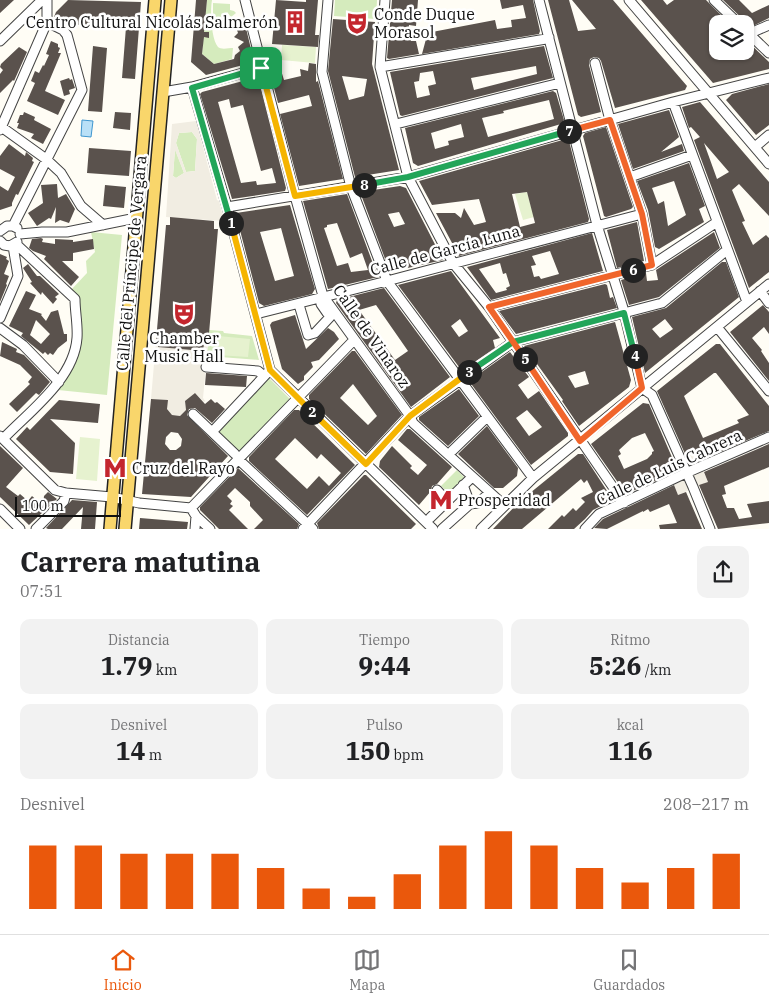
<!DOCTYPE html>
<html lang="es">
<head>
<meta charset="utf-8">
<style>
  body { margin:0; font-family:"IBM Plex Serif",serif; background:#f2f2f2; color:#202124; height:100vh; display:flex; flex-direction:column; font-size:19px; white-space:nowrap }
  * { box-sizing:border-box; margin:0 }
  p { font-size:16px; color:#757577 }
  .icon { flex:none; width:28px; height:28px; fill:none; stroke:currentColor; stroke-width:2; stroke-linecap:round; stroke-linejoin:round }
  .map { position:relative; height:529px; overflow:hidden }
  .panel { display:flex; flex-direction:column; background:#fff; flex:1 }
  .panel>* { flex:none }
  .controls { position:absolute; left:709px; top:15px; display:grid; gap:10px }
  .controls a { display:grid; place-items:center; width:45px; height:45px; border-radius:10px; background:#fff; box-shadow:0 1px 4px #0004; font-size:25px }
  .scale { position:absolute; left:15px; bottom:12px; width:106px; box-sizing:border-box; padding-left:5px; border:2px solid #111; border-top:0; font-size:14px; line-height:18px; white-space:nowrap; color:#111; -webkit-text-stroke:4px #fff; paint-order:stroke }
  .pin { position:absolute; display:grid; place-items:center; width:42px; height:42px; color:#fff; margin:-21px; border-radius:10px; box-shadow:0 2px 8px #0006 }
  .km { position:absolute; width:25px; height:25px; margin:-12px; border-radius:50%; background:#222; color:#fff; font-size:14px; line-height:25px; text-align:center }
  .round { display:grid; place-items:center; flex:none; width:52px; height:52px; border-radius:10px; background:#f2f2f2 }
  .summary { display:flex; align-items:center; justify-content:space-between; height:85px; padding:0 20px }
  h1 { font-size:28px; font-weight:700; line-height:38px }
  .stats { display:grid; grid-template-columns:repeat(3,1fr); gap:8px; height:85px; padding:5px 20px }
  .stats div { display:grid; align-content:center; border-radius:10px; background:#f2f2f2; text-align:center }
  .stats b { font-size:25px; font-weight:700 }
  .stats small { font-size:14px; font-weight:400 }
  .stats p { font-size:14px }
  .chart { height:140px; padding:10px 20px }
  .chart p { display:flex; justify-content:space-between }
  .chart svg { width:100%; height:90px; margin-top:5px; stroke:#ea580c; stroke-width:6 }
  .dock { display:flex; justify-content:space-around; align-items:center; height:70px; border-top:1px solid #e0e0e0; background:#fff; font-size:14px; color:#757577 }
  .dock a { display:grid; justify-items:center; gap:2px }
  .dock .selected { color:#ea580c }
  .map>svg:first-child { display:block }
</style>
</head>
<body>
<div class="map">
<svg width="769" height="529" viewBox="0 0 769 529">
  <rect width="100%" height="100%" fill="#fffdf5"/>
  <!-- green -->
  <path fill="#d5ebbd" d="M207 0H212C210 10 211 39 218 47 221 50 229 48 233 48L232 59 214 64 202 54Z
    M335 0H377L376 19 334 16Z
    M213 3 230 4V10L234 11 236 13 231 17 227 12 226 19H213Z
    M192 132 197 139 195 171 186 172 176 143 179 133Z
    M175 149 184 173 176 178 173 176Z
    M91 232 122 235 107 395 58 390C62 384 67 378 71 371 79 354 85 321 79 304 77 299 74 294 71 290L87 273 86 261 95 252Z
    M209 330 223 331 224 333 252 336 259 360 207 356Z
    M268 377 291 400 238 455 215 432Z
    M457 470 466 479 451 495 441 486Z"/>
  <!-- pitch -->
  <path fill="#e6f2cf" d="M282 45 316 47 315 63 281 60Z
    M527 192 534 217 523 220 515 194Z
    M218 336 250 339 248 357 217 355Z
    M80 437 100 439 97 481 76 479Z"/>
  <!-- plaza -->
  <path fill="#f1ede2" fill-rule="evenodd" d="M196 121 217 200 219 201 224 221 166 217 172 124ZM192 132 197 139 195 171 186 172 176 143 179 133ZM175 150 184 173 176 178 173 176Z
    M156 341H159V347L203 351 204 344 208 345 203 398 205 401 204 402 195 393 185 401 186 410 180 416 172 415 167 409V400L151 399Z
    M695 452 708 482 678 495 666 465Z"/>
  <!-- water -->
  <path fill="#b9e0f7" stroke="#3f96cf" d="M82 120 93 121 91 137 81 136Z"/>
  <!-- building -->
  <path fill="#5a524d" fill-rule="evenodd" d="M0 0H14L0 13Z
    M68 0 141 2 135 79 122 78 126 27 67 24 57 20 54 17 56 12Z
    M196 0H207L204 32H209V38L204 37 202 54 214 64 234 59 235 55 240 51 238 47 244 42 234 37 238 33 237 30 246 28 254 62 206 75 191 62Z
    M276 0 306 2V0H318L315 35H319L318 47 272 44Z
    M392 0H418L416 26 409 25 408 39H411V41H416L419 54 389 59 387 58Z
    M500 0H533L540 31 539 34 422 54 426 39 430 38 432 32 495 20 497 29 512 27 511 20 526 18 523 5 502 9Z
    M548 0H569L578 31 596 29 572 0H613L687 86 685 90 615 108 601 61 599 58 594 57 590 59 589 65 601 112 581 117 578 115Z
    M641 0H663L667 5 674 0H706L730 24H718V51H745V39L769 62V69L713 83Z
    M723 0H739L752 13 769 5V18L751 27Z
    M333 19 375 22 372 64 399 170 355 177 328 71ZM342 76 367 79 364 96 349 100Z
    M51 41 58 44V47L60 48 58 53H61L45 91 65 100 58 115 27 101 35 83 31 81 35 71 39 73 43 65 44 66 49 55 46 54Z
    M93 46 107 48 102 112 88 111Z
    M544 46 553 78 402 116 400 115 390 72ZM536 66 537 74 474 90 471 78ZM433 71 436 84 428 86 430 95 417 98 414 82 419 81 420 73Z
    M19 47 27 52 14 81 13 80 0 93V74L3 70 0 67 1 64Z
    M309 63 316 64V82L318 81 343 179 299 186 280 114 312 106 309 95 278 103 268 65 280 67 284 80 301 76 300 69 308 71Z
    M258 77 286 188 285 191 232 199 200 94 202 92ZM229 99 231 108 243 105 261 171 272 168 276 183 257 185 256 181 241 183 218 102Z
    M69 78 70 80 72 79 75 88 69 90 70 94 64 96 60 81Z
    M769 84V125L756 135 726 100 732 94Z
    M553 91 556 93 564 120 561 124 418 166 413 163 405 128ZM549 100 554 119 488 137 482 118 504 113 503 111ZM461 124 464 137 448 141 449 145 435 149 431 133Z
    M700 102 769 182V216L739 184 732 190 745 221 742 222 753 245 766 235 769 238V272L749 288 694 140 700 137 691 127 689 128 682 107ZM704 143 729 172 717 179Z
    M669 110 679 137 661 152 682 144 684 151 633 169 618 124Z
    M24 112 35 117 34 120 51 129 43 144 31 138 34 134 17 128 19 123H17L20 115H23Z
    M115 112 131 113 130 130 113 128Z
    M606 127 633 207 631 209 606 217 604 216 583 136 585 133Z
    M566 139 569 141 589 219 588 222 459 256 436 213H455L461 218 464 208 474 225 486 222 479 199 432 205 419 181ZM527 192 535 223 520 227 512 194Z
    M9 144 25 156 26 152 33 158 32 161 34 162 18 195 16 194 12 203V206L0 210V186L8 191 15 177 0 169V156Z
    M89 148 131 151 129 176 87 173Z
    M689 163 705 206 699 209 704 222 659 249 655 247 648 210 637 181ZM674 181 686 215 668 226 664 201 658 204 652 188Z
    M57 184 58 198 66 194 75 209 69 223 60 220 55 223 56 207 51 219 49 218 37 226 28 213 43 203 41 185Z
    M105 185 126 187 124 208 103 206Z
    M400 186 406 188 443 260 390 272 360 192ZM399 212 405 224 394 227 388 214Z
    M347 194 378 277 328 289 303 201ZM337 223 350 258 362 253 368 270 351 272 348 263 337 266 324 228 327 227V225Z
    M290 205 315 289 312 294 264 306 259 303 236 215V213ZM281 228 294 276 275 281 260 232Z
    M170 217 214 221V229H218L208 345 204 344 203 351 158 347 159 341H156L166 225H170Z
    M637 222 644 261 617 268 607 230Z
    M714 232 720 248 659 297 629 305 621 280 646 273 647 281 658 280 656 270Z
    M592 233 603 271 491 300 467 267ZM550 251 559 274 541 279 539 276 534 277 531 266 536 265 532 256ZM500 263 503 274 506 273 510 286 506 288 507 290 496 293 479 269Z
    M41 238 43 239 42 242 55 244V239L73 240V242L93 239 94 249 73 253V261H62L79 277 71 286 44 259 46 256 33 251 29 248 32 239Z
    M0 254 7 257 6 259 9 261 4 274 9 276 6 284 7 285 0 302Z
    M722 262H726L739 297 645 373 632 317 666 308ZM665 319 673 329 660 338 652 329Z
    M28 264 37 276H40L59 294 55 297 57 299 53 304 42 292 41 295 30 283 32 282 23 268Z
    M451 271 500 338 493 340 495 348 462 371 398 285ZM460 319 468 331 459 337 451 326Z
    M605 284 607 285 610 298 613 297 617 308 516 334 499 311Z
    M384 288 450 377 411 407 336 303 337 300ZM376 305 408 351 395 360 359 310Z
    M26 291 36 295 29 309 42 314 41 315 46 321 51 312 58 310 64 334H67V341L58 348 53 355 50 353 48 355 45 352 43 354 21 336 23 333 9 326ZM36 320 50 334 41 344 30 335Z
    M763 305 769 312V334L764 327 752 338 762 350 761 351 769 363V381L730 332Z
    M295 315 306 349 328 328 334 332 339 339 319 360 311 362 313 367 304 376V380L298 384 282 369 270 325 272 322Z
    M615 322 631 380 629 387 579 426 562 401 563 400 524 346ZM585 371 589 384 575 388 568 376Z
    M2 342 17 349 16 352 24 355 50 382 39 395 36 393 17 412 9 404 30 384 28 382 32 377 20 365 0 356Z
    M716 344H720L769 406V431L698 461 695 452 686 456 657 391ZM714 373H716L749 415 737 420 739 423 703 438 684 396Z
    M352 351H355L402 415 366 454 309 399V395ZM353 384 377 416 368 425 340 398Z
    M510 352 529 377 518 385 528 399 539 391 568 433V436L531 465 469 381ZM527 410 542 427 529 436 516 418Z
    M206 373 247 376 246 387 205 385Z
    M459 389 479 416 448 446 419 420V417Z
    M195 393 205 404 211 399 215 403 217 402 225 409 212 423 195 408 189 409 187 415 228 456 191 497 142 494 151 399 168 400 167 409 172 415 180 416 186 410 185 401ZM171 432 178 433 182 439 181 446 176 450H170L165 444 166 437Z
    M59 400 100 404 98 423 50 419 75 443 73 474 50 472 16 439 27 427 30 430Z
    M643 403 649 404 674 462 666 465 670 474 626 494 591 444ZM645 433 654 451 652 452V454L647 459 624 469 618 456 621 454 619 450 632 438Z
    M294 410H299L355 465 307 515 249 461V457ZM295 438 317 459 321 454 341 473 329 486 319 476 307 489 275 459Z
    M487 426 518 468 517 476 503 488H494L458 454Z
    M407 429H410L452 467 437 484 432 486 431 491 419 505 379 467 380 461 392 446 412 466 410 468 418 475 427 465 398 440Z
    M769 444V467L724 486 726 494 722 495 727 508H734L739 519 752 517 747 504 769 501V523L718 529 699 485 708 482 704 472Z
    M0 446 23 468 6 487 18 496 20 494 28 501 32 496 43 506 44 496 48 492 57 499 29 525 0 497Z
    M578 454H583L613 500 593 510 585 519 574 529H548L562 515 564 517 573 508 576 511 585 502 581 498 593 492 587 480 584 483 581 479 522 529H493L519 502Z
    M238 468 299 524 297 529H254L263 520 250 506V502L235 488 227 496 232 501 230 504 233 506 229 510 248 529H219L200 510V507Z
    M364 475H366L416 524 411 529H319L317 523Z
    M674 485 678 495 686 492 702 529H660L659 525 677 523 669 504 650 512 648 509 643 512V511L607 529 594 528 603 519Z
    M72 500 97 502 95 529H81L83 507 62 529H48L46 528Z
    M140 518 188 522 187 529H139Z"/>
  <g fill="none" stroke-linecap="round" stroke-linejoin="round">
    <defs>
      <path id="minor" d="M245 0 295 196 323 296 410 416 413 423 504 505
        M328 0 322 72 351 187 387 281 533 478
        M385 0 380 67 408 177 453 263 489 307 624 503
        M539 0 597 225 623 308 642 388 652 395 693 487 710 529
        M629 0 769 164
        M714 0 739 24
        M745 30 769 53
        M751 36 755 31 769 25
        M0 41 42 0
        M595 63 610 120 642 214 652 265
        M380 67 546 39 549 37
        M192 87 227 207 270 370 433 529
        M163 92 192 87 261 68
        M673 102 747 302
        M396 124 560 83
        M0 126 46 159 61 173 81 206 103 225
        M0 130 47 22V0
        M755 147 769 135
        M630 177 692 155
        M227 207 408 177 673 102 769 78
        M13 226 82 90 67 35 63 30 47 22
        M0 231 7 226H13L17 228
        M20 234 42 232H67L136 218
        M0 241 4 245 10 246 17 242
        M760 291 769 303
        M489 307 652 265 717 222
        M300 308 308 335 315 333 330 317 321 304H322
        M256 314 387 281 642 214
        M0 318 18 276 13 246
        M717 327 769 391
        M0 328 23 345 59 382
        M206 367 258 371 264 376
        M193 414 235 454
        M212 432 270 370
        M0 436 55 490 66 493 112 497 139 503 191 508
        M4 438C30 411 74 379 77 338 78 325 75 312 75 299L16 244
        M452 451 487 417
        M239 460 313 529
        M463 485 470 504
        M437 490 447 501
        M191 508 354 340
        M191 508 196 516 210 529
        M0 509 20 529
        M430 518 470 479
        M36 529 64 501 66 493
        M195 529 196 516
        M303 529 410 416 513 342 662 303 727 250
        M442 529 470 504 478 503 487 495
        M481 529 533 478 769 284
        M585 529 599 514 686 473 769 437"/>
      <path id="major" d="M110 529 155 0
        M125 529 171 0"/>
    </defs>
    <!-- minor casing -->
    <use href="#minor" stroke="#444" stroke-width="11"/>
    <!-- major casing -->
    <use href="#major" stroke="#222" stroke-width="14"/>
    <!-- minor -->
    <use href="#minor" stroke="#fff" stroke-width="9"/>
    <!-- major -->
    <use href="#major" stroke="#f9d66b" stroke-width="11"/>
  </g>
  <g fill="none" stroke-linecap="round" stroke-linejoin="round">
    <defs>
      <path id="split-1" d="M231 223 192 88 261 68"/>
      <path id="split-2" d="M231 223 270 370 312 412"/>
      <path id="split-3" d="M312 412 366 464 410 416 469 372"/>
      <path id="split-4" d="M469 372 513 342 624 313 635 356"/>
      <path id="split-5" d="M525 359 580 441 642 388 635 356"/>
      <path id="split-6" d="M525 359 489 307 633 270"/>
      <path id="split-7" d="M569 131 610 120 642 214 652 265 633 270"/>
      <path id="split-8" d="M364 185 408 177 569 131"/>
      <path id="split-9" d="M261 68 295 196 364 185"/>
    </defs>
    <!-- split-1 casing -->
    <use href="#split-1" stroke="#fff" stroke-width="10"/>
    <!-- split-2 casing -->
    <use href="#split-2" stroke="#fff" stroke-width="10"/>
    <!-- split-3 casing -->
    <use href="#split-3" stroke="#fff" stroke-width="10"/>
    <!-- split-4 casing -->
    <use href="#split-4" stroke="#fff" stroke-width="10"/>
    <!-- split-5 casing -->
    <use href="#split-5" stroke="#fff" stroke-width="10"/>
    <!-- split-6 casing -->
    <use href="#split-6" stroke="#fff" stroke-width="10"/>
    <!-- split-7 casing -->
    <use href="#split-7" stroke="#fff" stroke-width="10"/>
    <!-- split-8 casing -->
    <use href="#split-8" stroke="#fff" stroke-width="10"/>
    <!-- split-9 casing -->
    <use href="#split-9" stroke="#fff" stroke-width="10"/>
    <!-- split-1 -->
    <use href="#split-1" stroke="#22a559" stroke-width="6"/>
    <!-- split-2 -->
    <use href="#split-2" stroke="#f5b400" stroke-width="6"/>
    <!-- split-3 -->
    <use href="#split-3" stroke="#f5b400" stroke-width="6"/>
    <!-- split-4 -->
    <use href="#split-4" stroke="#22a559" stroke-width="6"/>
    <!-- split-5 -->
    <use href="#split-5" stroke="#f0652b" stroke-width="6"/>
    <!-- split-6 -->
    <use href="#split-6" stroke="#f0652b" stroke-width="6"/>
    <!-- split-7 -->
    <use href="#split-7" stroke="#f0652b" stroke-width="6"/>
    <!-- split-8 -->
    <use href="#split-8" stroke="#22a559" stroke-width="6"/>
    <!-- split-9 -->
    <use href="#split-9" stroke="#f5b400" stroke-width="6"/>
  </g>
  <!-- icons -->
  <defs>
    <symbol id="building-bare" viewBox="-9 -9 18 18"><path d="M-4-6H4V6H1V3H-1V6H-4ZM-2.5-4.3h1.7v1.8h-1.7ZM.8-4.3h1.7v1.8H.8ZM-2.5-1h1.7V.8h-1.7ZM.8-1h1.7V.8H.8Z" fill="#c4262e" stroke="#fff" stroke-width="2.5" paint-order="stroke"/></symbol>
    <symbol id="theatre-bare" viewBox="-9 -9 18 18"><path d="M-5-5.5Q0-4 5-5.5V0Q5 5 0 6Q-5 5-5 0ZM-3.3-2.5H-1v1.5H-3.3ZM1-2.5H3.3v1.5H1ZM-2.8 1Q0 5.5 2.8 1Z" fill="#c4262e" stroke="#fff" stroke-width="2.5" paint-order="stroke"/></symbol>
    <symbol id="metro-bare" viewBox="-9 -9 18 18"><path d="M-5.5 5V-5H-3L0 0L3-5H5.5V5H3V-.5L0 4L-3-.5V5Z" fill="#c4262e" stroke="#fff" stroke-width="2.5" paint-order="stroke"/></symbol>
  </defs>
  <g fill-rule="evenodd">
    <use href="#building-bare" x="279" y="6" width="32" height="32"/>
    <use href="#theatre-bare" x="341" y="7" width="32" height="32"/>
    <use href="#theatre-bare" x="168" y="298" width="32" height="32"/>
    <use href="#metro-bare" x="99" y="452" width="32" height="32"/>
    <use href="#metro-bare" x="425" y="484" width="32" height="32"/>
  </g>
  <g text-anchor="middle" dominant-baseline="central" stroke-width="5" stroke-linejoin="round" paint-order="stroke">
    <!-- poi labels -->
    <g font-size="16" fill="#111" stroke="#fff" text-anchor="start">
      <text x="374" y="14">Conde Duque<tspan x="374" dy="18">Morasol</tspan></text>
      <text x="278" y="22" text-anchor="end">Centro Cultural Nicolás Salmerón</text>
      <text x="184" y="338" text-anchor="middle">Chamber<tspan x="184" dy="18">Music Hall</tspan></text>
      <text x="132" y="468">Cruz del Rayo</text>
      <text x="458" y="500">Prosperidad</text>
    </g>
    <!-- street labels -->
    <g font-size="16" fill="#111" stroke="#fff">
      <text transform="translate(445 250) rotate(-15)">Calle de García Luna</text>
      <text transform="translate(131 263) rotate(-85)">Calle del Príncipe de Vergara</text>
      <text transform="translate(372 336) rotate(55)">Calle de Vinaroz</text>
      <text transform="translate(669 467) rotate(-25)">Calle de Luis Cabrera</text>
    </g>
  </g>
</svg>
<div class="controls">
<a><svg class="icon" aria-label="layers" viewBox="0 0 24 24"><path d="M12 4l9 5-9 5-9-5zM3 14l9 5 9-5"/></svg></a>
</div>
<div class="scale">100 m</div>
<div class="pin" style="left:261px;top:68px;background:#1e9e55"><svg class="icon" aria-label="arrive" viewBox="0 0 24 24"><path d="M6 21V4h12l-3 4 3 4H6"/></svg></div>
<b class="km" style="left:231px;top:223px">1</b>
<b class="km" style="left:312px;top:412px">2</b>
<b class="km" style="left:469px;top:372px">3</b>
<b class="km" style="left:635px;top:356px">4</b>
<b class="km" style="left:525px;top:359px">5</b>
<b class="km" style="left:633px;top:270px">6</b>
<b class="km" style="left:569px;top:131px">7</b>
<b class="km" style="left:364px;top:185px">8</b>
</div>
<section class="panel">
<div class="summary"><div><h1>Carrera matutina</h1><p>07:51</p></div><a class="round"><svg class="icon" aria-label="share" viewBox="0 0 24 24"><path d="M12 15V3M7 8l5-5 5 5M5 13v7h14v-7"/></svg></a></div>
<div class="stats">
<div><p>Distancia</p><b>1.79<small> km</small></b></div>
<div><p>Tiempo</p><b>9:44</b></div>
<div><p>Ritmo</p><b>5:26<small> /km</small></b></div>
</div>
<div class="stats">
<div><p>Desnivel</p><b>14<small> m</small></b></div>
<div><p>Pulso</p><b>150<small> bpm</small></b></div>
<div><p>kcal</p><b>116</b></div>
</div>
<div class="chart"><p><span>Desnivel</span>208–217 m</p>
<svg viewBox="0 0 160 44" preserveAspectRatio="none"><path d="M5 44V13M15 44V13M25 44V17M35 44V17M45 44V17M55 44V24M65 44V34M75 44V38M85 44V27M95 44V13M105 44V6M115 44V13M125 44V24M135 44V31M145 44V24M155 44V17"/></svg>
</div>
</section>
<nav class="dock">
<a class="selected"><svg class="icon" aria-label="home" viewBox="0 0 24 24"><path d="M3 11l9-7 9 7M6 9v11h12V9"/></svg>Inicio</a>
<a><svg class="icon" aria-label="map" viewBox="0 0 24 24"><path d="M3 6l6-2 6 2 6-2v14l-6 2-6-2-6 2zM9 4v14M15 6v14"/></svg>Mapa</a>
<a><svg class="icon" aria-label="saved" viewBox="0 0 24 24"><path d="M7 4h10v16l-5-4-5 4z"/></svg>Guardados</a>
</nav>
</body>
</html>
